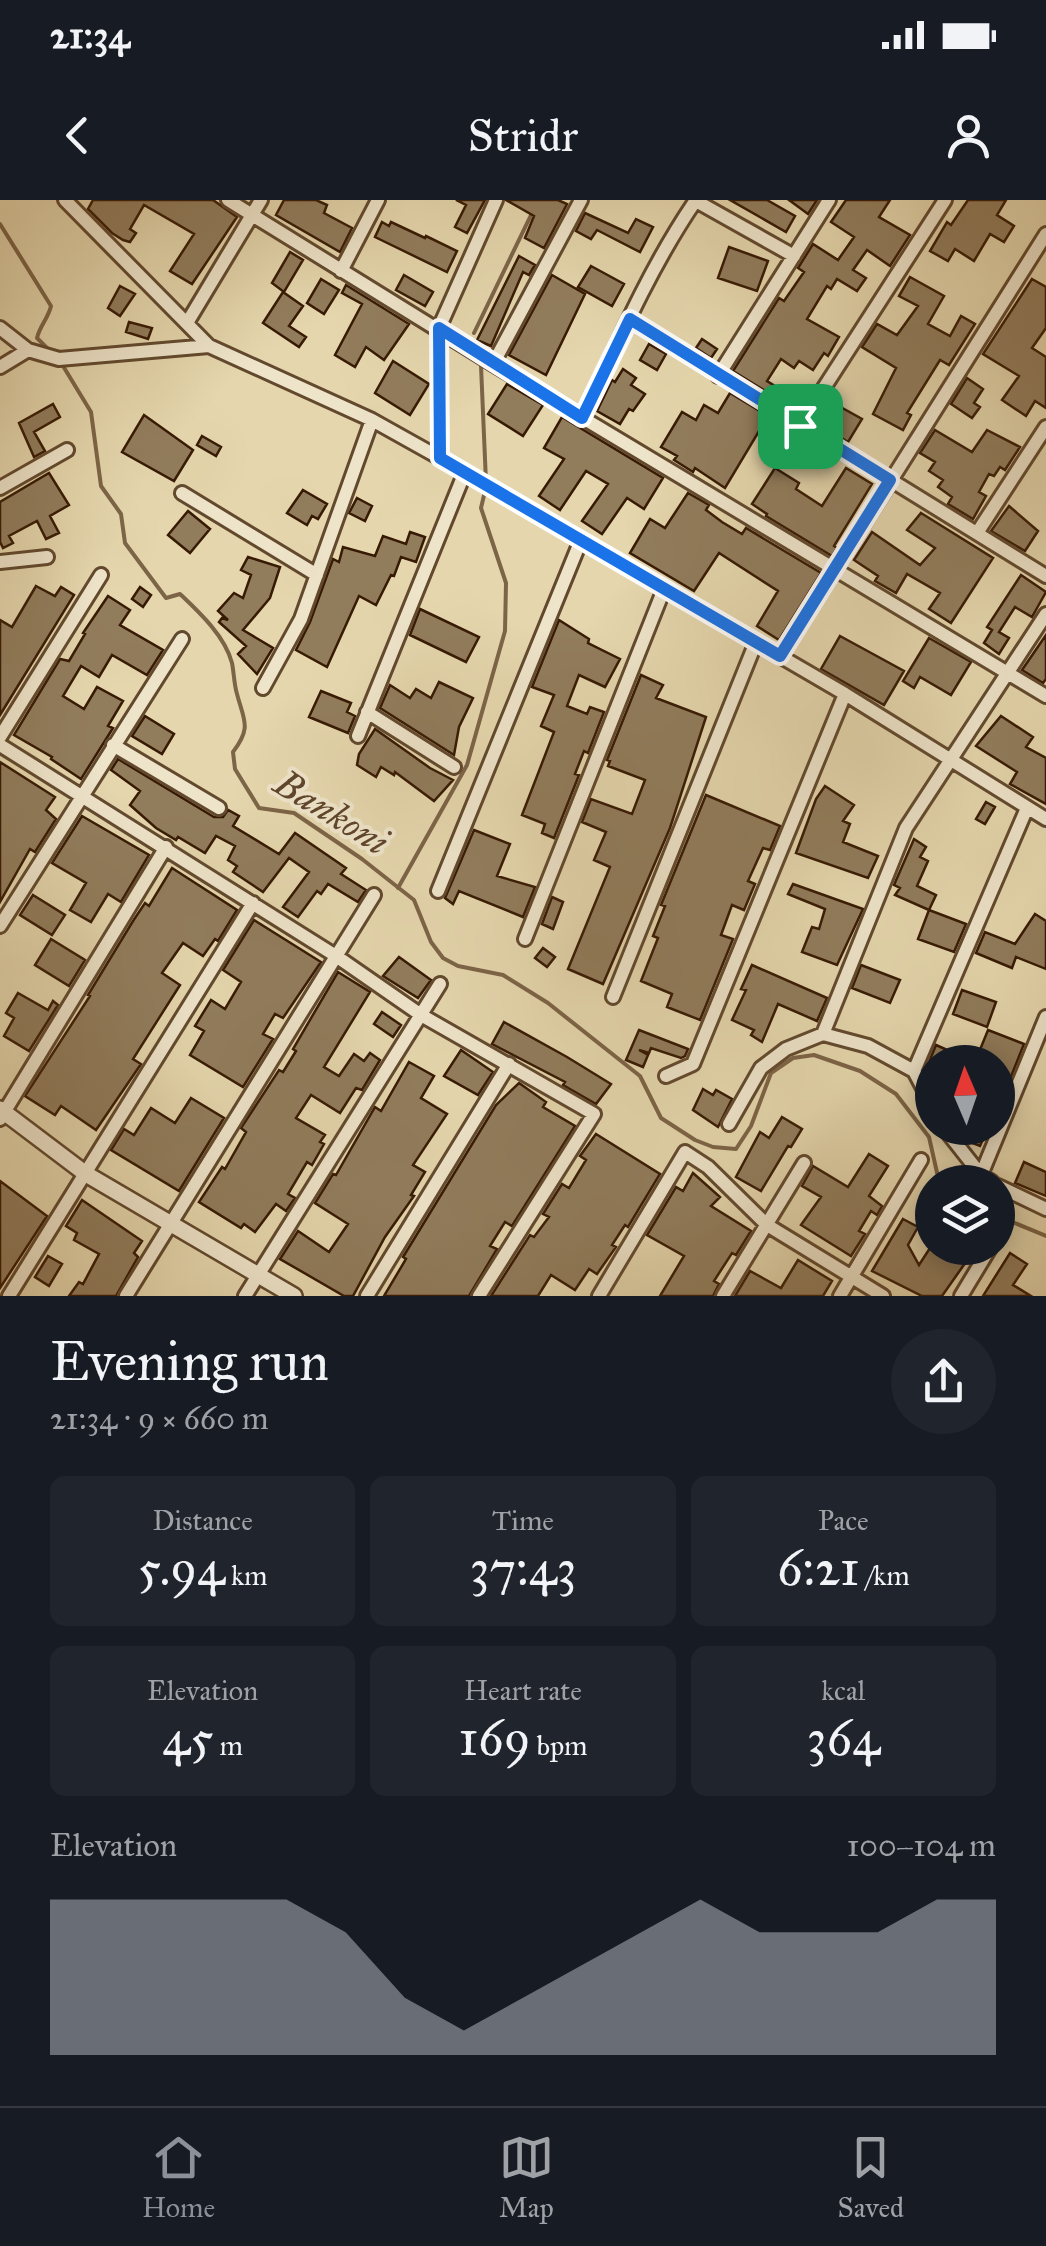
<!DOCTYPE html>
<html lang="en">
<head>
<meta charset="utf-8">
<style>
  body { margin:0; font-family:"IM FELL Great Primer",serif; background:#20242c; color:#f1f3f6; height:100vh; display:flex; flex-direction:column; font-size:38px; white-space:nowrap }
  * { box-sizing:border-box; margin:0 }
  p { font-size:32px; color:#9ea1a6 }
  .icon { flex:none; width:55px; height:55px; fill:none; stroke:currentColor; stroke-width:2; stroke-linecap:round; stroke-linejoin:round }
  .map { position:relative; height:1096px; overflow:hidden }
  .details { display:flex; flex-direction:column; background:#171b24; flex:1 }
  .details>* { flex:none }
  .needle { width:65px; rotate:358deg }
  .fabs { position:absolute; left:915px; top:845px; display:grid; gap:20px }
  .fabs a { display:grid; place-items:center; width:100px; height:100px; border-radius:50%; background:#171b24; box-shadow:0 5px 25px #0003; font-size:50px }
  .pin { position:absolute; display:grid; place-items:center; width:85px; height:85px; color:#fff; margin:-42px; border-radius:20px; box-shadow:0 5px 15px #0006 }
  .round { display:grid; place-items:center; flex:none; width:105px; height:105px; border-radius:52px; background:#20242c }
  .summary { display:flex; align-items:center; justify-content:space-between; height:170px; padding:0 50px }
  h1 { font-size:55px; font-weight:600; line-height:75px }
  .figures { display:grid; grid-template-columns:repeat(3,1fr); gap:15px; height:170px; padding:10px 50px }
  .figures div { display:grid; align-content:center; border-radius:15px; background:#20242c; text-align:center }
  .figures b { font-size:50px; font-weight:600 }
  .figures small { font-size:28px; font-weight:400 }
  .figures p { font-size:28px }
  .chart { height:280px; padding:20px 50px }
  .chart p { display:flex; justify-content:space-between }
  .chart svg { width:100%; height:180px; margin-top:10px; fill:#8c9099; opacity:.7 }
  .status { display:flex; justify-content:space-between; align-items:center; height:70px; padding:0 50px; background:#171b24; direction:ltr }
  .status svg { height:28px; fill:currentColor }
  header { display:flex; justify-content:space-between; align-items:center; height:130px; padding:0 50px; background:#171b24; font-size:45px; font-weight:600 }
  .dock { display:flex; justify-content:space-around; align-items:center; height:140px; border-top:2px solid #363941; background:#171b24; font-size:28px; color:#9ea1a6 }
  .dock a { display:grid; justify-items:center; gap:5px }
  .dock .selected { color:#8c9099 }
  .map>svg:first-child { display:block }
</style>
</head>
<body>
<div class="status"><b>21:34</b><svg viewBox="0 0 49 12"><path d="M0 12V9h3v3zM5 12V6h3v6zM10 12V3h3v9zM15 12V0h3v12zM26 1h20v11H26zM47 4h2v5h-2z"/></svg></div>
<header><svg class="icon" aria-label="back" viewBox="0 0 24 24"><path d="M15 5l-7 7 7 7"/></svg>Stridr<svg class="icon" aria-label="person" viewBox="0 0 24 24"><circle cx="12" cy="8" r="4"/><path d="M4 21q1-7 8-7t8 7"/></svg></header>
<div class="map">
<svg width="1046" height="1096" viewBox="0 0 1046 1096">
  <rect width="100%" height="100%" fill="#e5d6ad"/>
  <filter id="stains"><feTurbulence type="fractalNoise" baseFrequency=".002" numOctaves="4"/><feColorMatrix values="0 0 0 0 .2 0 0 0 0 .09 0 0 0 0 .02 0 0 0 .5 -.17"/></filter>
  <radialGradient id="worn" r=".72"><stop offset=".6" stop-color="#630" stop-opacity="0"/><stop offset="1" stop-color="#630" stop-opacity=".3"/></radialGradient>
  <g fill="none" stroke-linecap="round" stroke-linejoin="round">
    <!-- stream -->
    <path stroke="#7c6447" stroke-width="4" d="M0 24 51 106C48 119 40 125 37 138L50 151
      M474 133 532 13
      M60 161 91 212 101 286 121 314 125 343 166 398 180 394C199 412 225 436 232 463 234 473 234 484 237 494 244 521 252 527 233 552L235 569 259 608 294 613 362 659 414 700 431 742 443 758 458 766 503 775 548 803 640 876 661 918 695 940 713 947 736 949 751 926 771 873 793 858 814 855 860 871 896 894 929 937 938 977 945 982
      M481 166 486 282
      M398 688 467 565 505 431 506 383 481 308 485 291
      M998 1016 1046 1036"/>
  </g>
  <!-- building -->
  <path fill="#917c5c" stroke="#371a04" stroke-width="2.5" d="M93 0H213L237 17 192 84 170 71 194 34 144 5 130 29 136 33 130 42 123 40 112 33 88 9Z
    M284 0H316L327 5 324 13 352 28 340 52 276 15Z
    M456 0H485L467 33 455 27 466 5Z
    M506 0H558L567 4 544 48 525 38 534 16Z
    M730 0H767L795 16 786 32Z
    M789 0H817L808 14Z
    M846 0H890L879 17 910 35 890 66 867 50 853 70 866 78 857 91 837 79 831 89 827 86 807 119 839 137 828 156 824 153 813 170 799 161 794 168 781 159 767 181 783 191 778 199 733 171 779 98 784 101 804 72 798 68 813 44 838 60 854 37 831 22Z
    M968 0H1006L997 15 1014 26 1004 42 990 34 974 61 955 49 948 61 930 51 947 22 951 25Z
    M585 13 628 33 636 19 653 27 640 52 597 30 591 39 576 31Z
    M382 22 389 26 391 22 425 38 426 36 457 51 447 72 375 37Z
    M729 47 768 61 757 91 718 78Z
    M290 52 303 60 284 92 272 83Z
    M519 56 535 65 529 75 523 72 491 146 477 140Z
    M591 66 624 84 612 106 578 87Z
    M404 75 433 92 425 106 396 90Z
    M552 75 585 94 546 175 509 155Z
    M910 77 944 96 928 124 950 136 961 116 975 124 949 165 940 160 907 213 911 215 903 230 873 214 896 168 862 147 877 124 897 135 918 106 899 96Z
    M321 79 339 90 324 114 307 103Z
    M1032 79 1046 87V128L1032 148 1046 157V208L1035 201 1026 216 1002 200 1019 176 983 154Z
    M346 85 409 124 384 160 366 147 355 167 335 155 362 104 342 93Z
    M120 86 135 94 120 116 108 108Z
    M283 92 303 106 289 126 306 137 299 147 263 123Z
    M129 122 152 128 148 139 126 132Z
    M702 139 717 149 711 158 696 148Z
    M649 144 666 154 657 170 640 160Z
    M393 161 429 184 410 215 375 193Z
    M623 169 636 178 631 185 645 194 633 211 629 209 620 224 597 211 612 180 615 182Z
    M967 178 983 189 974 203 980 207 972 218 951 204Z
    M507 184 543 205 523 236 488 214Z
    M730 193 768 216 725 288 695 268 693 272 674 260 677 256 661 247 682 212 696 220 704 205 718 213Z
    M828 200 862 219 848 242 817 223Z
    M53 204 60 217 34 232 45 251 34 257 19 223Z
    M144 215 193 250 174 281 122 252Z
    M562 217 663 278 644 309 627 298 602 334 582 321 608 284 586 271 560 310 539 296 564 259 544 248Z
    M935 230 972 252 987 230 1020 247 1005 270 1000 267 994 276 989 274 979 292 986 296 973 319 948 304 952 297 938 287 943 280 929 271 935 262 920 253Z
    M202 236 221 247 216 256 197 245Z
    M775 268 799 283 796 289 822 306 846 268 872 284 834 346 837 348 832 356 766 316 767 314 752 304Z
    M49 273 69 305 50 316 59 333 46 339 37 321 9 336 13 343 3 348 0 342V302Z
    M303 290 327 304 318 319 312 316 307 325 287 313Z
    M688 293 709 305 706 310 722 322 742 334 746 328 821 373 779 440 757 426 778 391 719 353 694 391 630 353 650 319 665 328Z
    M357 298 372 306 365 321 349 313Z
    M1009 306 1038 331 1025 351 991 331Z
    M188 311 210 329 190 353 168 335Z
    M921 313 993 358 951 423 929 409 940 393 907 374 896 393 875 381 878 376 854 360 872 332 920 365 935 348 907 330Z
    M410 332 425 337 416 362 401 357 394 376 391 375 376 405 359 396 327 467 296 450 310 422 333 359 339 362 343 347 375 356 383 336 406 344Z
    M248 357 280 367 270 398 243 430 273 448 257 474 238 454 246 446 219 422 222 418 228 420 218 411 234 393 243 398 251 375 241 370Z
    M1021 375 1046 392 1032 417 1015 407 999 432 1009 438 999 454 984 443 992 430 987 427Z
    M36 386 55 396 61 387 74 395 0 515V420L12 427Z
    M140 387 151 395 143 407 132 399Z
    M108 396 130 410 120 425 163 450 147 475 112 455 99 477 81 466 63 496 84 509 97 487 123 501 108 526 113 528 81 579 51 559 52 557 14 535 60 459 69 461 85 434 83 433Z
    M420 409 479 437 466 462 410 435Z
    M559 420 589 439 588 443 620 459 605 487 579 475 567 506 587 514 590 507 604 512 588 553 584 551 575 574 579 575 554 638 542 633 545 624 522 615 554 532 541 526 554 495 532 487Z
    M1046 435V479L1043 483 1022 470Z
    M840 436 904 471 884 505 821 469Z
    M929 438 971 462 951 495 920 477 914 488 903 481Z
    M641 475 663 485 656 498 706 517 670 628 603 784 568 769 610 667 594 660 606 632 582 622 591 599 632 614 645 580 608 566 610 561 607 560Z
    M439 482 473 498 459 527 454 555 380 508 390 485 410 498 416 489 431 498Z
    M321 491 351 503 347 512 355 516 348 533 309 517Z
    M145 516 174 534 162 554 132 536Z
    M1001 516 1033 537 1026 547 1046 558V604L1010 584 1017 572 976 546Z
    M375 529 430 568 453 580 434 601 395 572 394 575 381 567 376 577 357 565 359 554Z
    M118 559 214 617H223L228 610 239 616 233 626 279 654 295 633 346 668 341 674 366 690 358 702 328 684 321 694 317 691 298 717 283 707 309 672 289 658 263 692 233 672 237 666 228 660 235 646 216 636 205 653 178 637 176 640 156 628 130 605 140 591 111 570Z
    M0 562 55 597 46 610 56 619 35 652 30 649 0 702Z
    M825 586 854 605 843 621 850 624 843 642 878 656 868 678 796 653 816 599Z
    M706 595 780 626 770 650 763 648 748 681 755 684 744 710 732 705 721 735 733 739 700 820 667 807 672 794 641 781 658 738 653 736 665 706 661 705Z
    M986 602 995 607 985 624 976 619Z
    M82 616 149 655 121 702 108 694 91 722 70 710 86 683 52 663Z
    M474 630 510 644 497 676 535 687 523 717 459 691 453 704 445 698Z
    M914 639 926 647 920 657 928 661 917 686 936 695 929 710 966 724 954 752 918 739 929 710 895 695 900 688 894 685Z
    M172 668 237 710 218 741 215 739 203 756 183 743 162 773 180 785 133 859 141 864 96 930 61 906 55 915 25 896 90 796 88 795 133 721 145 703 149 706Z
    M793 684 863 709 837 765 802 752 812 727 819 729 825 709 788 694Z
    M33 695 65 715 52 735 20 715Z
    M552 697 563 702 553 729 542 724Z
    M1035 714 1046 721V769L1016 757 1012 768 976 753 985 732 1015 744Z
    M254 720 321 762 283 818 275 814 263 834 273 839 243 887 190 855 204 831 195 826 211 800 225 809 241 782 223 770Z
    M51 739 85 760 69 786 35 765Z
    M543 748 555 757 547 767 535 758Z
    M399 757 431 780 418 798 383 776Z
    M752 765 827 798 817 821 778 804 762 842 751 835 754 830 732 820 746 790 741 789Z
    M861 765 900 780 890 803 852 788Z
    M338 772 370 792 324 867 339 876 354 854 364 861 370 853 380 860 362 890 356 888 340 913 311 895 296 918 325 935 320 942 324 944 312 965 307 962 288 994 295 998 286 1011 276 1004 255 1032 244 1024 241 1028 199 1002 222 967 225 969 246 932 241 928 279 870 283 872 296 851 293 849Z
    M962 790 996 802 987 827 953 814Z
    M18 793 48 810 53 801 58 805 29 851 4 836 14 818 6 813Z
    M382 812 401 825 393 837 374 824Z
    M504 822 567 857 611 884 596 904 563 885 565 882 492 844Z
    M639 830 688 849 685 856 681 858 651 848 649 853 639 850 648 855 643 867 626 860Z
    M988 830 1024 844 998 909V862H975Z
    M936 845 974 862H929Z
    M461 850 493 872 478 895 444 876Z
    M409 862 434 876 421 898 447 914 413 965 425 972 411 995 414 996 385 1037 353 1096H344L280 1059 298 1031 329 1052 348 1024 315 1003 333 974 336 975 375 907 381 911Z
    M519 883 546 902 543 907 575 926 512 1026 505 1022 490 1046 497 1049 469 1096H384L406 1059 403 1057 496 905Z
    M703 889 713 895 716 890 732 899 718 927 693 910Z
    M191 898 224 918 179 991 111 950 124 929 134 935 151 908 175 923Z
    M782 917 802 929 791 947 788 946 761 991 736 977 760 932 769 938Z
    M963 928H988L980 946 967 941 961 933Z
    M596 934 660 974 628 1027 625 1025 612 1045 616 1047 597 1074 589 1069 575 1090 551 1075 538 1096H491L530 1035 534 1037 549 1017 543 1014 562 984 569 988 586 960 580 956Z
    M869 954 888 966 869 996 882 1006 877 1015 871 1011 859 1031 865 1034 851 1056 801 1025 821 997 802 986 813 966 848 987Z
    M1024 962 1046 972V996L1015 983Z
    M693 973 720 997 711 1006 751 1031 736 1055 732 1053 714 1081 719 1084 713 1096H660L684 1056 647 1035 676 987 683 991Z
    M0 981 47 1016 0 1088Z
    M82 1000 142 1041 134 1053 138 1057 116 1096H69L79 1082 83 1084 99 1054 74 1040 77 1033 66 1026Z
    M903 1019 918 1027 908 1045 919 1065 930 1048H950L968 1059 942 1096H922L872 1071Z
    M1010 1053 1027 1064 1013 1085 1031 1096H983Z
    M48 1056 62 1064 49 1086 35 1077Z
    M798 1060 832 1081 823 1096H735L750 1071 781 1088Z"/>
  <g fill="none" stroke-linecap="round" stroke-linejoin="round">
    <defs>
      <path id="minor" d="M65 0 209 146 372 220 440 258 845 494 1046 619
        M228 0 493 164 1046 496
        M696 1 794 56
        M341 71 378 0
        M630 119 1046 376
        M187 123 261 0
        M0 128 28 150 59 159 209 146
        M493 164 581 0
        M0 167 28 150
        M718 176 829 0
        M583 218C617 144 650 67 696 0
        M800 225 945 0
        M440 258 439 128 496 0
        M0 288 67 250
        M182 293 317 375
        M977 333 1046 227
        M0 362 47 357
        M780 457 1046 34
        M263 488 301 419 372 220
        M367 512 454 567
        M358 536 465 272
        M0 537 101 375
        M0 545 336 756 421 815 594 914 479 1096
        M113 545 219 608
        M438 691 581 340
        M0 726 182 439
        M525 739 664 389
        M613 797 756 442
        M823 834 906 628 1046 414
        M914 871 1027 608
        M666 876 693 864 845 494
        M0 919 166 647
        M729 924 761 868 786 849 823 834 868 846 914 871 932 905
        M944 928 981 975 992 982
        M981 975 1046 817
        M998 986 1046 1009
        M9 1096 253 703
        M126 1096 374 695
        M245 1096 440 784
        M367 1096 509 864
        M599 1096 685 952 708 967 767 1025 883 1096
        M723 1096 804 963
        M840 1096 921 960
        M961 1096 990 1048"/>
      <path id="tertiary" d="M0 909 86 974 294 1096"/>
    </defs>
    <!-- minor casing -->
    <use href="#minor" stroke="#62492e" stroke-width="18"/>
    <!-- tertiary casing -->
    <use href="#tertiary" stroke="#62492e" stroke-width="20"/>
    <!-- minor -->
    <use href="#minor" stroke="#eee4ca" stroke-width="12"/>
    <!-- tertiary -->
    <use href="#tertiary" stroke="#eee4ca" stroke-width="15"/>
  </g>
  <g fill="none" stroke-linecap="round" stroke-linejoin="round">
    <defs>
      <path id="route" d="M630 119 890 280 780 456 440 258 439 128 582 218Z"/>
    </defs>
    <!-- route casing -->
    <use href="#route" stroke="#fff" stroke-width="20"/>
    <!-- route -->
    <use href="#route" stroke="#1a73e8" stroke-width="12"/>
  </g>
  <g text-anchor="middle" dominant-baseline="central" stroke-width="8" stroke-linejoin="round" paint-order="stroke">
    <!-- water labels -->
    <g font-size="38" font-style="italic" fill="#5f452b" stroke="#eee4ca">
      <text transform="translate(332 612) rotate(32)">Bankoni</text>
    </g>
  </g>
  <rect width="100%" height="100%" filter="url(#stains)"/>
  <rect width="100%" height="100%" fill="url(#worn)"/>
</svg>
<div class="fabs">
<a><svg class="needle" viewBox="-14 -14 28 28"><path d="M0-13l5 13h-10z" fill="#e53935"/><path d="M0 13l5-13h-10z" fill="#9ea1a6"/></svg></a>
<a><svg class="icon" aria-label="layers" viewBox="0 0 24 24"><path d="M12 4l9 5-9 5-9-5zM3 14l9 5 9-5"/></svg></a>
</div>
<div class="pin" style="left:800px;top:226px;background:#1e9e55"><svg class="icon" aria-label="arrive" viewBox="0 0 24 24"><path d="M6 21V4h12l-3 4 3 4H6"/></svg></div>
</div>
<section class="details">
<div class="summary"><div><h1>Evening run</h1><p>21:34 · 9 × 660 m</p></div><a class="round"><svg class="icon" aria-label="share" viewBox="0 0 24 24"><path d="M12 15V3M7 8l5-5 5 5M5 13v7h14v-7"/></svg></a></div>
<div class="figures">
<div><p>Distance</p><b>5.94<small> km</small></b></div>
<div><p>Time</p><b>37:43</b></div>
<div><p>Pace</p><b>6:21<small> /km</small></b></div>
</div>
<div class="figures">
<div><p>Elevation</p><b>45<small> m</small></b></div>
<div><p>Heart rate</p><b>169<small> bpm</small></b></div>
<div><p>kcal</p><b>364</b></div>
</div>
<div class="chart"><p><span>Elevation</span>100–104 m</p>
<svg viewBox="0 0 160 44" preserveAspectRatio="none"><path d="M0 44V6L10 6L20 6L30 6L40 6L50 14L60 30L70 38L80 30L90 22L100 14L110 6L120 14L130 14L140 14L150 6L160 6V44z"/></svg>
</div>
</section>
<nav class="dock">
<a class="selected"><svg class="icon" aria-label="home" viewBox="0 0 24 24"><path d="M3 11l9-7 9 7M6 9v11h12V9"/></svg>Home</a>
<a><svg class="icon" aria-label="map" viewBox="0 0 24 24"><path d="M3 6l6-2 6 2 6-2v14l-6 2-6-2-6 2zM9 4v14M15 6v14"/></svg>Map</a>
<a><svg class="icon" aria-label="saved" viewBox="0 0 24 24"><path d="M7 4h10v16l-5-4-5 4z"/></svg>Saved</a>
</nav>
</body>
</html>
